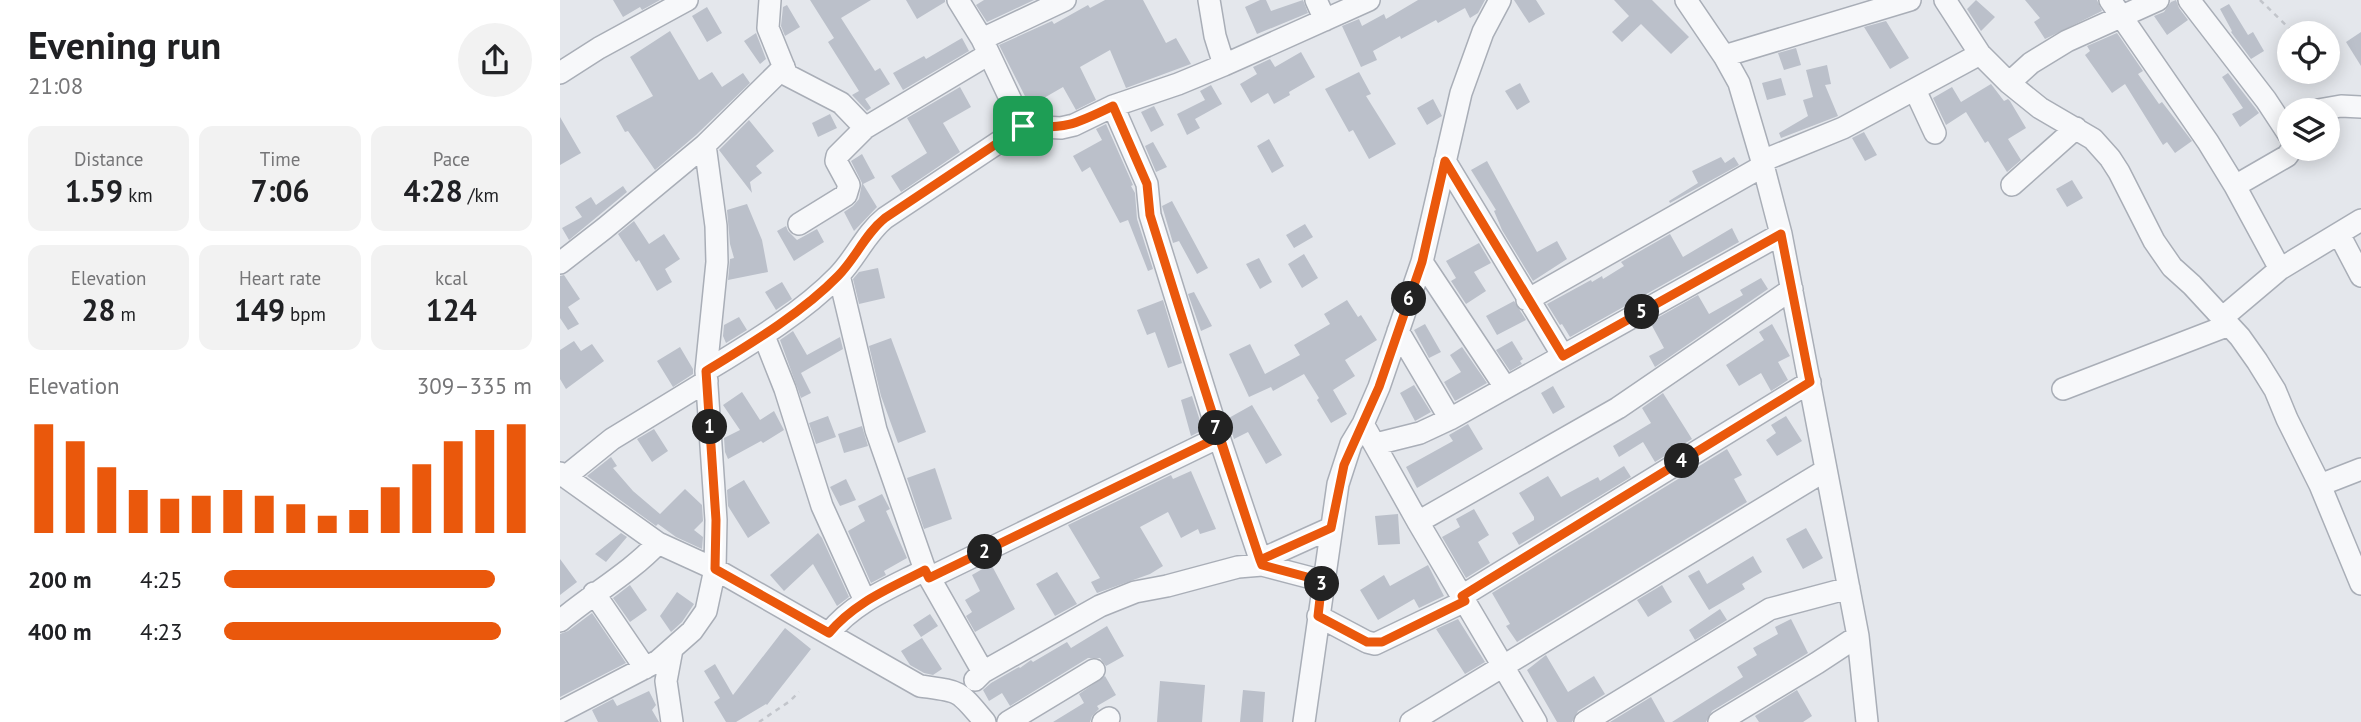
<!DOCTYPE html>
<html lang="en">
<head>
<meta charset="utf-8">
<style>
  body { margin:0; font-family:"PT Sans",sans-serif; background:#f2f2f2; color:#202124; height:100vh; display:flex; flex-direction:column; font-size:26px; white-space:nowrap }
  * { box-sizing:border-box; margin:0 }
  p { font-size:23px; color:#757577 }
  .icon { flex:none; width:38px; height:38px; fill:none; stroke:currentColor; stroke-width:2; stroke-linecap:round; stroke-linejoin:round }
  .map { position:relative; flex:1; overflow:hidden }
  .sheet { display:flex; flex-direction:column; background:#fff; width:560px }
  .sheet>* { flex:none }
  .tools { position:absolute; left:1717px; top:21px; display:grid; gap:14px }
  .tools a { display:grid; place-items:center; width:63px; height:63px; border-radius:50%; background:#fff; box-shadow:0 4px 18px #0003; font-size:35px }
  .pin { position:absolute; display:grid; place-items:center; width:60px; height:60px; color:#fff; margin:-30px; border-radius:14px; box-shadow:0 4px 10px #0006 }
  .km { position:absolute; width:35px; height:35px; margin:-18px; border-radius:50%; background:#222; color:#fff; font-size:19px; line-height:35px; text-align:center }
  .round { display:grid; place-items:center; flex:none; width:74px; height:74px; border-radius:37px; background:#f2f2f2 }
  .summary { display:flex; align-items:center; justify-content:space-between; height:119px; padding:0 28px }
  h1 { font-size:38px; font-weight:700; line-height:52px }
  .metrics { display:grid; grid-template-columns:repeat(3,1fr); gap:10px; height:119px; padding:7px 28px }
  .metrics div { display:grid; align-content:center; border-radius:14px; background:#f2f2f2; text-align:center }
  .metrics b { font-size:30px; font-weight:700 }
  .metrics small { font-size:19px; font-weight:400 }
  .metrics p { font-size:19px }
  .chart { height:196px; padding:14px 28px }
  .chart p { display:flex; justify-content:space-between }
  .chart svg { width:100%; height:126px; margin-top:7px; stroke:#ea580c; stroke-width:6 }
  ul { padding:0 28px; list-style:none; font-size:23px }
  li { display:grid; grid-template-columns:112px 84px 1fr; align-items:center; height:52px }
  li i { height:18px; border-radius:9px; background:#ea580c }
  main { display:flex; flex:1; min-height:0 }
  .map>svg:first-child { display:block }
</style>
</head>
<body>
<main>
<section class="sheet">
<div class="summary"><div><h1>Evening run</h1><p>21:08</p></div><a class="round"><svg class="icon" aria-label="share" viewBox="0 0 24 24"><path d="M12 15V3M7 8l5-5 5 5M5 13v7h14v-7"/></svg></a></div>
<div class="metrics">
<div><p>Distance</p><b>1.59<small> km</small></b></div>
<div><p>Time</p><b>7:06</b></div>
<div><p>Pace</p><b>4:28<small> /km</small></b></div>
</div>
<div class="metrics">
<div><p>Elevation</p><b>28<small> m</small></b></div>
<div><p>Heart rate</p><b>149<small> bpm</small></b></div>
<div><p>kcal</p><b>124</b></div>
</div>
<div class="chart"><p><span>Elevation</span>309–335 m</p>
<svg viewBox="0 0 160 44" preserveAspectRatio="none"><path d="M5 44V6M15 44V12M25 44V21M35 44V29M45 44V32M55 44V31M65 44V29M75 44V31M85 44V34M95 44V38M105 44V36M115 44V28M125 44V20M135 44V12M145 44V8M155 44V6"/></svg>
</div>
<ul>
<li><b>200 m</b>4:25<i style="width:88%"></i></li>
<li><b>400 m</b>4:23<i style="width:90%"></i></li>
</ul>
</section>
<div class="map">
<svg width="1801" height="722" viewBox="0 0 1801 722">
  <rect width="100%" height="100%" fill="#e4e7ec"/>
  <!-- building -->
  <path fill="#bbc0ca" d="M53 0H100L82 10 80 7 63 17Z
    M250 0H311L281 18 315 71 320 68 330 84 305 99 311 108 307 111 292 95 299 91 268 42 274 38Z
    M346 0H385V2L357 19Z
    M424 0H474L427 22 416 5Z
    M545 0H583L606 43 616 38 631 64 566 88 550 50 520 67 536 100 516 110 503 87 470 106 439 45 492 21 494 24 528 5 530 8Z
    M700 0H706L711 11 743 0 748 13 697 34 685 7Z
    M858 0H925L918 13 910 18 905 8 878 23 876 20 841 39 840 36 813 51 817 60 801 67 782 26 799 19 802 26 824 14 826 19Z
    M954 0H976L985 14 969 23Z
    M1054 0H1092L1129 37 1111 54 1081 24 1062 42 1052 32 1069 16Z
    M1416 0 1435 17 1421 31 1407 9Z
    M1465 0H1537L1542 11 1485 39 1474 22 1480 18Z
    M1616 0 1619 8 1628 20 1607 35 1594 16 1604 12 1611 2Z
    M1669 4 1688 35 1693 32 1704 51 1691 59 1671 32 1672 31 1660 9Z
    M227 5 240 27 225 36 221 26 223 7Z
    M147 7 162 33 147 42 132 16Z
    M1326 21 1349 58 1330 69 1304 27Z
    M110 31 139 80 152 72 162 87 183 73 190 83 136 135 95 170 68 131 65 132 56 116 93 96 70 57Z
    M1801 32V66L1786 42Z
    M196 33 206 59 200 64 184 41Z
    M1557 33 1583 71 1578 74 1599 104 1602 102 1632 141 1615 153 1607 142 1603 145 1565 84 1552 93 1525 55 1530 51 1527 46Z
    M402 38 409 51 343 90 333 73 364 56 366 59Z
    M1236 48 1241 65 1224 70 1218 53Z
    M741 52 755 77 729 92 730 95 714 104 708 93 691 103 680 84 697 74 693 67 710 59 715 67Z
    M1267 65 1271 84 1265 85 1278 116 1221 138 1219 133 1248 116 1243 100 1253 97 1246 70Z
    M799 72 811 94 806 96 836 144 809 159 793 130 789 132 765 89Z
    M1668 73 1699 113 1680 127 1672 114 1683 108 1662 77Z
    M1221 78 1226 95 1207 100 1202 83Z
    M960 83 970 102 957 110 945 91Z
    M1431 84 1444 101 1448 99 1450 101 1466 128 1448 139 1461 160 1447 172 1428 141 1425 143 1406 112 1386 125 1373 98 1392 87 1401 102Z
    M651 85 662 104 635 119 640 128 627 135 617 114 645 100 640 91Z
    M400 87 411 107 383 123 400 152 341 192 331 176 367 153 347 118Z
    M873 99 882 116 867 125 857 108Z
    M594 106 604 125 591 132 581 112Z
    M270 114 277 128 258 137 252 123Z
    M0 117 21 153 0 165Z
    M189 120 214 151 196 166 202 173 190 182 192 193 159 150Z
    M546 124 573 185 571 186 575 193 577 219 593 269 588 271 568 220 560 223 530 167 522 172 513 156 542 140 536 129Z
    M1304 132 1317 155 1305 161 1292 138Z
    M709 139 724 166 712 173 697 146Z
    M593 142 607 167 596 172 585 146Z
    M302 154 315 178 303 184 317 207 294 231 284 212 293 206 299 199 302 183 291 161Z
    M1161 157 1165 163 1174 157 1179 165 1110 203 1109 201 1138 183 1132 171Z
    M927 161 977 252 997 241 1007 259 973 281 942 230 934 211 936 210 911 170Z
    M1512 180 1523 198 1507 207 1496 189Z
    M63 186 67 192 9 240 2 228 22 217 15 207 31 197 36 205Z
    M612 201 648 268 637 274 619 241 613 243 602 206Z
    M187 204 202 240 208 272 168 280 170 259 174 258 170 244 167 210Z
    M74 221 89 244 104 234 120 259 105 269 112 282 97 291 79 260 76 262 58 234Z
    M745 224 753 237 734 248 726 235Z
    M226 226 228 231 237 240 257 229 264 242 234 261 217 231Z
    M1172 228 1179 242 1010 337 1002 324 1000 325 987 304 1031 280 1032 282 1042 276 1043 279 1064 266 1061 262 1110 234 1123 257Z
    M919 243 931 263 914 272 926 291 906 304 891 281 896 278 886 261Z
    M744 254 758 278 742 288 728 264Z
    M699 258 712 282 700 289 686 264Z
    M318 268 325 298 299 304 293 279 299 272Z
    M4 275 20 299 8 307 19 324 8 330 0 318V276Z
    M1201 278 1208 289 1095 367 1089 356 1104 348 1090 322 1138 295 1149 314 1183 295 1180 290Z
    M222 282 232 299 216 310 205 292Z
    M634 292 652 326 641 331 628 294Z
    M603 300 622 363 608 368 595 332 587 335 577 310Z
    M787 300 798 317 801 315 817 340 785 360 795 376 773 390 787 414 771 423 757 400 759 398 744 374 713 391 711 387 689 397 669 354 690 344 705 374 740 355 734 345 770 324 764 314Z
    M954 301 966 320 937 335 926 316Z
    M179 317 187 330 166 343 163 336 164 325Z
    M865 324 881 352 869 358 854 330Z
    M1212 324 1230 356 1218 362 1228 380 1211 391 1201 373 1179 386 1166 365 1204 340 1199 332Z
    M233 331 247 355 280 337 283 349 241 373 251 393 241 398 220 340Z
    M331 338 366 432 338 443 321 396 309 346Z
    M14 341 21 351 32 344 44 361 6 389 0 379V350Z
    M952 341 963 359 960 361 962 364 950 371 936 350Z
    M120 347 133 369V374L113 387 97 361Z
    M902 347 927 383 895 401 884 382 901 372 890 355Z
    M854 385 871 412 855 421 840 393Z
    M993 386 1005 407 993 414 981 393Z
    M182 392 200 420 214 411 224 430 203 443 201 441 168 459 165 452 164 438 180 430 163 405Z
    M1103 393 1132 439 1095 462 1083 442 1059 457 1053 446 1091 423 1082 408Z
    M632 396 643 430 631 436 621 400Z
    M692 405 722 455 706 464 688 432 674 439 667 419Z
    M268 416 276 437 256 444 249 423Z
    M1226 416 1242 441 1217 456 1206 440 1216 433 1211 425Z
    M908 424 923 449 857 488 846 467 893 441 889 435Z
    M302 426 308 446 284 453 278 434Z
    M94 429 108 451 92 462 77 439Z
    M1167 449 1182 475 1174 479 1187 502 957 642 946 626 950 624 932 593Z
    M51 457 57 466 53 468 73 491 100 514 125 489 142 505 143 521 134 530 143 537 142 549 116 537 98 524 96 526 27 476Z
    M1064 466 1071 477 959 545 952 533 974 520V517L959 493 988 476 1001 497 1038 477 1040 481Z
    M375 468 392 519 364 529 347 478Z
    M631 471 656 529 640 534 638 529 621 538 608 512 580 527 603 566 590 574 537 593 531 582 540 578 508 525 611 475 613 479Z
    M286 479 296 500 280 506 270 487Z
    M184 480 210 523 188 538 168 506 167 490Z
    M322 494 330 509 326 511 347 558 324 571 326 575 311 583 288 531 305 521 298 506Z
    M914 509 929 535 918 542 930 563 906 578 882 537 900 527 896 519Z
    M838 514 840 544 818 545 815 516Z
    M1246 528 1263 558 1243 569 1226 539Z
    M61 533 67 537 46 562 35 554Z
    M258 533 262 538 289 597 277 606 253 564 224 591 210 575Z
    M1193 556 1202 572 1182 584 1185 589 1149 610 1128 576 1139 570 1147 584Z
    M0 559 17 582 0 595Z
    M431 564 455 609 415 632 406 616 412 612 405 600 420 591 412 575Z
    M868 565 884 596 859 608 854 599 818 620 800 590 824 575 830 586Z
    M497 572 517 604 495 616 476 584Z
    M70 585 87 610 70 622 53 598Z
    M1102 585 1112 602 1088 617 1077 600Z
    M117 592 134 604 122 622 111 632 100 616Z
    M1160 609 1167 620 1135 640 1129 630Z
    M32 613 66 663 0 697V634L8 631Z
    M370 614 378 626 361 637 353 625Z
    M898 619 925 662 905 674 876 629Z
    M1231 619 1248 653 1152 711 1146 722H1112L1183 677 1177 667 1197 655 1193 648 1218 634 1215 627Z
    M547 626 564 656 546 666 540 658H528L450 706 442 693 429 701 423 690 431 683 459 667 460 668 471 660 473 662 507 642 511 648Z
    M225 628 251 649 207 705 206 704 176 722H166L154 702 160 698 144 671 155 664 173 695Z
    M362 638 382 669 373 675 364 673 350 665 341 651Z
    M986 655 1008 692 1034 676 1045 694 1018 711 1012 722H997L967 670Z
    M545 676 556 695 537 706 539 709 532 716 530 722H493L524 703 519 694Z
    M600 681 645 685 642 722H597Z
    M683 690 705 692 703 722H680Z
    M1237 690 1252 716 1243 722H1199L1195 716Z
    M89 691 96 705 92 710 99 722H38L32 710 53 699 57 706Z
    M1091 697 1105 722H1050Z"/>
  <g fill="none" stroke-linecap="round" stroke-linejoin="round">
    <defs>
      <path id="minor" d="M210 0 208 28 227 75 281 103 305 128
        M398 0 422 39 463 126
        M649 0 655 36 664 65
        M756 0 765 20
        M1126 0 1164 56 1179 83 1202 161 1221 234 1298 636 1307 722
        M1385 0 1420 54 1449 83 1480 108 1533 139 1550 158 1559 172 1594 241 1612 267 1632 285 1680 337 1697 361 1715 390 1727 419 1760 485 1801 584
        M1550 0 1648 142 1675 186 1720 269 1662 318
        M1629 0 1706 100 1729 135
        M422 39 505 0
        M1164 56 1350 0
        M0 73 39 48 127 0
        M1449 83 1471 63 1507 41 1598 0
        M1355 90 1375 133
        M553 106 587 184 590 215 659 437 702 565
        M1758 110 1781 106 1801 107
        M885 161 1003 356
        M1202 161 1283 128 1420 54
        M1452 185 1516 128
        M1675 186 1727 156 1732 149
        M239 224 286 195 289 185 276 161 277 156 305 128 429 54
        M1779 234 1801 276
        M862 262 945 387
        M0 263 45 228 145 145
        M1720 269 1801 220
        M279 275 316 430 365 570 423 672
        M967 300 1203 166
        M838 331 890 419
        M204 336 225 389 262 506 305 601
        M146 371C190 344 242 313 278 276 296 258 305 234 325 218L463 126 501 128 514 125 553 106 618 84 664 65 809 0
        M1503 389 1669 325
        M803 424 819 387 862 262 901 93 923 32 940 0
        M816 444 860 433 890 419 1221 234
        M0 473 98 543 155 569 360 686C402 692 397 689 425 722
        M5 477 52 439 147 381
        M1760 485 1801 469
        M858 522 1058 408 1232 289
        M700 560 771 528
        M369 578 659 437
        M34 593 85 668
        M902 596 1250 382
        M758 616 807 642 815 644 905 601
        M0 621C32 594 70 573 98 543
        M269 633C294 602 330 588 365 570
        M112 649 106 681 112 722
        M415 680 423 672 540 606 575 592 607 586 678 567 702 565 763 581
        M0 712 98 661 132 631 146 611 155 569 156 520 146 371 157 262 156 226 145 145 224 67
        M448 722 534 670
        M543 722 549 718
        M744 722 778 484 791 444 803 424 858 522 976 722
        M851 722 1266 470
        M1025 722 1210 609 1289 588
        M1159 722 1257 663 1298 636"/>
    </defs>
    <!-- minor casing -->
    <use href="#minor" stroke="#a9aeb7" stroke-width="24"/>
    <!-- path -->
    <path stroke="#c2c5cb" stroke-width="2.5" stroke-dasharray="5 5" stroke-linecap="butt" d="M1700 0 1734 33
      M199 722 230 701 239 692"/>
    <!-- minor -->
    <use href="#minor" stroke="#f7f8fa" stroke-width="21"/>
  </g>
  <g fill="none" stroke-linecap="round" stroke-linejoin="round">
    <defs>
      <path id="route" d="M463 126 325 218C305 234 296 258 278 276 242 313 190 344 146 371L156 520 155 569 269 633C295 602 329 589 365 570L369 578 659 437 700 560 702 565 762 581 758 616 807 642H822L905 601 902 596 1250 382 1221 234 1003 356 885 161 862 262 819 387 784 465 771 528 700 560C662 446 626 330 590 215L587 184 553 106C516 124 505 130 463 126"/>
    </defs>
    <!-- route casing -->
    <use href="#route" stroke="#fff" stroke-width="14"/>
    <!-- route -->
    <use href="#route" stroke="#ea580c" stroke-width="9"/>
  </g>
</svg>
<div class="tools">
<a><svg class="icon" aria-label="locate" viewBox="0 0 24 24"><circle cx="12" cy="12" r="6"/><path d="M12 2v4M12 18v4M2 12h4M18 12h4"/></svg></a>
<a><svg class="icon" aria-label="layers" viewBox="0 0 24 24"><path d="M12 4l9 5-9 5-9-5zM3 14l9 5 9-5"/></svg></a>
</div>
<div class="pin" style="left:463px;top:126px;background:#1e9e55"><svg class="icon" aria-label="arrive" viewBox="0 0 24 24"><path d="M6 21V4h12l-3 4 3 4H6"/></svg></div>
<b class="km" style="left:150px;top:427px">1</b>
<b class="km" style="left:425px;top:552px">2</b>
<b class="km" style="left:762px;top:584px">3</b>
<b class="km" style="left:1122px;top:461px">4</b>
<b class="km" style="left:1082px;top:312px">5</b>
<b class="km" style="left:849px;top:299px">6</b>
<b class="km" style="left:656px;top:428px">7</b>
</div>
</main>
</body>
</html>
